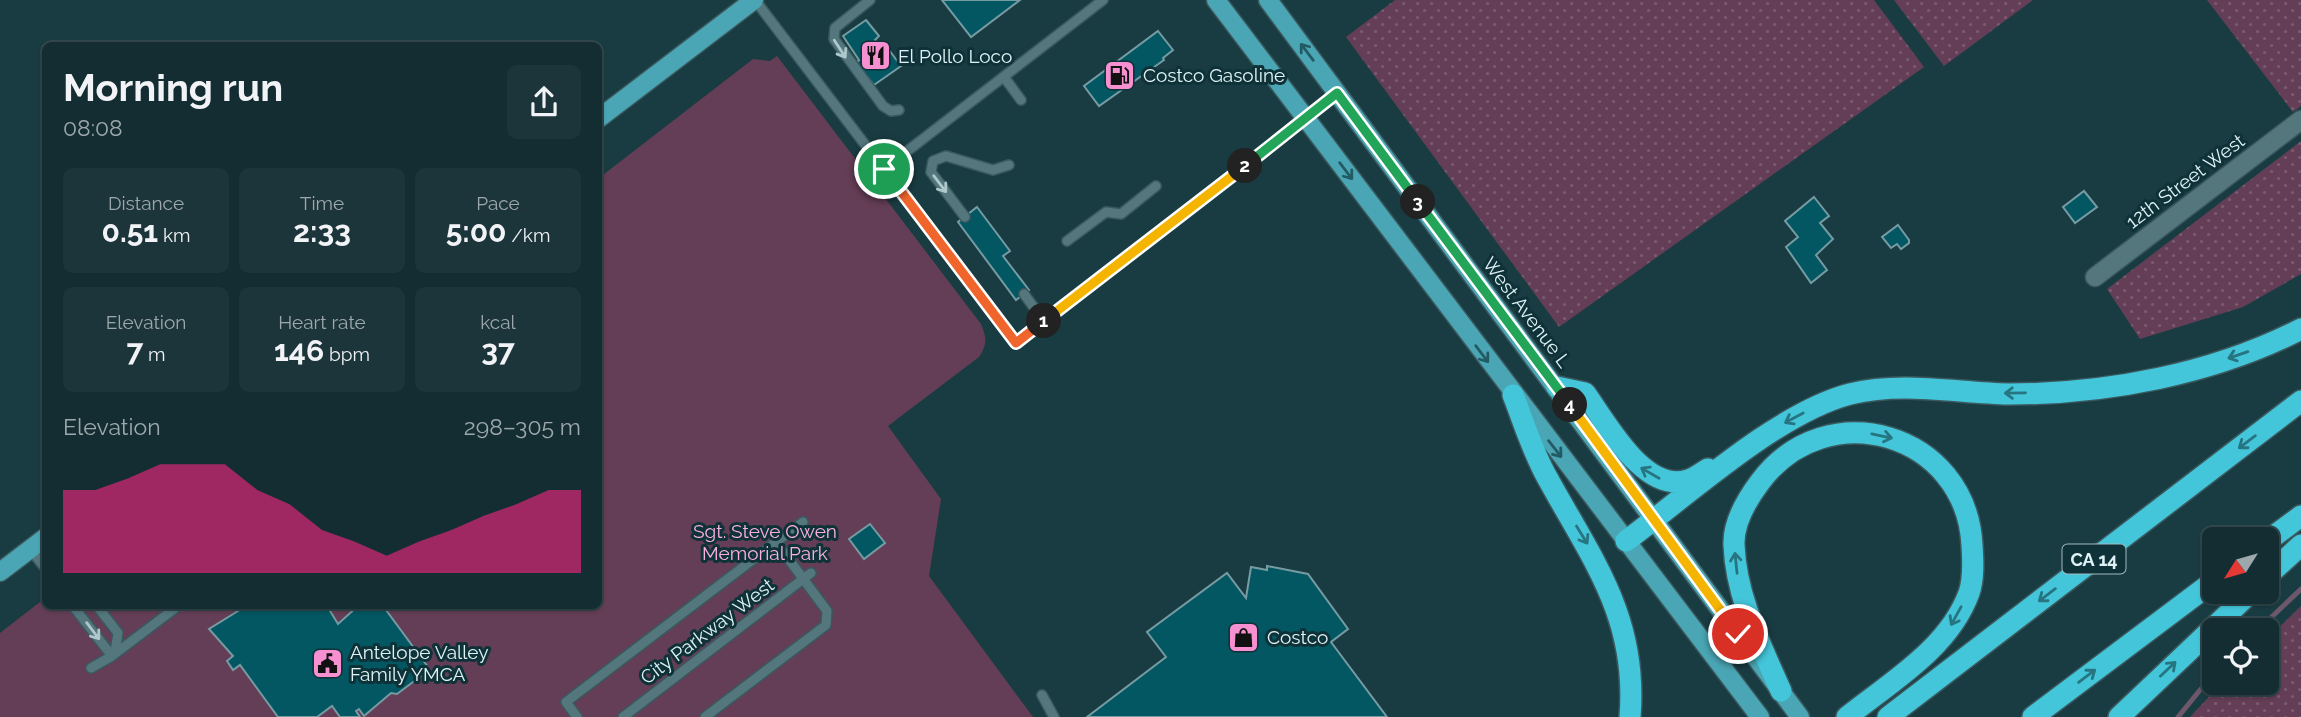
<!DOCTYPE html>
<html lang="en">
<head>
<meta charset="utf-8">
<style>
  body { margin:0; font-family:Raleway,sans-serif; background:#1c353a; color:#f1f3f6; height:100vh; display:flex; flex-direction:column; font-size:26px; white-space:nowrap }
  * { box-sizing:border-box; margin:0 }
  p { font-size:23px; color:#9da8ac }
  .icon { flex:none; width:38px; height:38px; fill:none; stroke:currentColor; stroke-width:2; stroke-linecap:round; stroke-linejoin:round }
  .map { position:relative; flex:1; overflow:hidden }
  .sheet { position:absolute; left:42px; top:42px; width:560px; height:567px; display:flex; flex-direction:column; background:#132d32; border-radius:10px; box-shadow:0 2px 5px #0004,0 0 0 2px #32494d }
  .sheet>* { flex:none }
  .needle { width:46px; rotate:233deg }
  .tools { position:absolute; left:2202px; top:527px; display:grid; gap:14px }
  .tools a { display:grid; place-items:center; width:77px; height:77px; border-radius:10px; background:#132d32; box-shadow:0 2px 5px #0004,0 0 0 2px #32494d; font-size:35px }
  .pin { position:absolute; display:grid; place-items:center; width:60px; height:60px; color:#fff; margin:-30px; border:4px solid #fff; border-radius:50%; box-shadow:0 2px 7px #0007 }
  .km { position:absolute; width:35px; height:35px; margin:-18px; border-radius:50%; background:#222; color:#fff; font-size:19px; line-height:35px; text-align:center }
  .round { display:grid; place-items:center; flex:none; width:74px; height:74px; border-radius:10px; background:#1c353a }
  .headline { display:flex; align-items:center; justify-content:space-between; height:119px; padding:0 21px }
  h1 { font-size:38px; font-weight:700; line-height:52px }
  .stats { display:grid; grid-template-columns:repeat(3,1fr); gap:10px; height:119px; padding:7px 21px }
  .stats div { display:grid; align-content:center; border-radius:10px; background:#1c353a; text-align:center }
  .stats b { font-size:30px; font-weight:700 }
  .stats small { font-size:19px; font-weight:400 }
  .stats p { font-size:19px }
  .chart { height:196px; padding:14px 21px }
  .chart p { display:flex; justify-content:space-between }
  .chart svg { width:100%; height:126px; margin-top:7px; fill:#db2777; opacity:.7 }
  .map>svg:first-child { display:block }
</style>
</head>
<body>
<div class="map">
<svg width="2301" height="717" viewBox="0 0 2301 717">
  <defs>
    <pattern id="grass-dots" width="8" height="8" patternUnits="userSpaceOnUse" patternTransform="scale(1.75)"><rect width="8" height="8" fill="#643e56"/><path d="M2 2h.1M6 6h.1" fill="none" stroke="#7a5a6f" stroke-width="1.8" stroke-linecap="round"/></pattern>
  </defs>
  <rect width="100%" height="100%" fill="#193c42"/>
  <!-- grass -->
  <path fill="url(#grass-dots)" d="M1395 0H1874L1924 67 1559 327 1346 37Z
    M1894 0H2033L1944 66Z
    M2207 0H2301V106L2293 112Z
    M2301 141V274L2243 307 2140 339 2107 289Z
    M2301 606V717H2190L2222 683 2266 682V640Z"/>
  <!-- green -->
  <path fill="#643e56" d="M777 56 981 324C987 338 987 345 979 357L888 426 941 499 929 576 1033 717H0V633L45 598 46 606H598L599 178 753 59 770 61Z"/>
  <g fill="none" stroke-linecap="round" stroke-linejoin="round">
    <!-- stream -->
    <path stroke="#6d586b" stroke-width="5" d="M2258 630 2301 589
      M2178 717 2214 673"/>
  </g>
  <!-- building -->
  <path fill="#025762" stroke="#769ba2" stroke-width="2" d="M942 0H1020L971 37Z
    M866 20 879 36 875 40 878 45 883 42 901 66 874 85 856 63 859 60 843 36Z
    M1158 31 1173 50 1163 58 1164 60 1099 106 1084 86Z
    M2084 191 2097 207 2075 223 2063 207Z
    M1814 197 1829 216 1820 223 1833 239 1816 255 1827 270 1811 283 1786 247 1798 237 1785 221Z
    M977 207 1010 251 1003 256 1029 290 1016 300 958 222Z
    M1898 225 1909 240V243L1901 249 1897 244 1891 248 1882 237Z
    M870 524 885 543 864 559 849 539Z
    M1267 566 1308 574 1348 629 1331 642 1387 717H1087L1166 657 1147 632 1227 573 1246 598 1251 567 1267 570Z
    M240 606H327L338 624 358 606H383L428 667 424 670 425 673 397 694 391 693 364 716 359 709 356 711 360 717H340L332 706 317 717H278L240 665 233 670 227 661 233 656 209 629 238 611 236 608Z"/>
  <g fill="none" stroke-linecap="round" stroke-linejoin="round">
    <defs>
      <path id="service" d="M755 0 1016 343 1337 93
        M870 0 835 28 834 39 883 106 891 111 899 110
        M1004 77 1021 100
        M884 169 1103 0
        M965 217 931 172 933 161 946 156 993 170 1009 165
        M1067 241 1106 212 1121 214 1156 186
        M1024 294 1044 321
        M776 542 803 522
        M30 549 46 569
        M73 606 112 656
        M97 606 118 633 115 652
        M91 668 112 656 178 606
        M1042 695 1054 717
        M577 717 566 702 776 542 827 611 826 625 705 717
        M623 717 811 573"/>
      <path id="minor" d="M2095 277 2301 120"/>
      <path id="primary" d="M1216 0 1760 717
        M1268 0 1800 717
        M598 119 754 0
        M0 572 46 537"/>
      <path id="motorway" d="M1557 387 1585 393C1607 423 1644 494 1688 480 1695 478 1702 472 1708 469
        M1513 395C1524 423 1533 453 1548 479 1593 561 1638 618 1630 717
        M1626 541C1688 495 1777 413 1850 394 1903 381 1956 393 2009 394 2107 394 2213 374 2301 329
        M2266 542 2301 516
        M2266 577 2301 545
        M1781 691C1760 643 1736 597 1734 545 1733 523 1748 498 1760 482 1827 392 1966 433 1972 545 1973 560 1974 579 1969 593 1949 648 1891 682 1847 717
        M1888 717 2301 401
        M2033 717 2214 581
        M2119 717 2251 592"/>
    </defs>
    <!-- service casing -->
    <use href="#service" stroke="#3a595e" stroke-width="12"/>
    <!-- minor casing -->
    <use href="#minor" stroke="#3a595e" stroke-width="21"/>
    <!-- primary casing -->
    <use href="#primary" stroke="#3a595e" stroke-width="21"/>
    <!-- motorway casing -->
    <use href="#motorway" stroke="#3a595e" stroke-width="24"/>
    <!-- service -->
    <use href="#service" stroke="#54777e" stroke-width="9"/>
    <!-- minor -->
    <use href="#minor" stroke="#54777e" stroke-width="18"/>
    <!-- primary -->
    <use href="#primary" stroke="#4aa6b5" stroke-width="18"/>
    <!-- motorway -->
    <use href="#motorway" stroke="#43c6da" stroke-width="21"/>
  </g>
  <!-- one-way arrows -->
  <defs><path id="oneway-shaft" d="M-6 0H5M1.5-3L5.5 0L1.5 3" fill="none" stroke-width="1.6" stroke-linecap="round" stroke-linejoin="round" transform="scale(1.75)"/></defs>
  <g stroke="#aec8cc">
    <use href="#oneway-shaft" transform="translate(840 49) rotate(57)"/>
    <use href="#oneway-shaft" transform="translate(940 184) rotate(53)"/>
    <use href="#oneway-shaft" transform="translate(93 631) rotate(53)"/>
  </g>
  <g stroke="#235b64">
    <use href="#oneway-shaft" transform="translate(1307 52) rotate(-127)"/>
    <use href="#oneway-shaft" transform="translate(1346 171) rotate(53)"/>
    <use href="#oneway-shaft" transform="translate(1482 354) rotate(53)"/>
    <use href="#oneway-shaft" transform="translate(1555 449) rotate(52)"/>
  </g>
  <g stroke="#267581">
    <use href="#oneway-shaft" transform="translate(2238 355) rotate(161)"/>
    <use href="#oneway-shaft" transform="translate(2015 393) rotate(179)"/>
    <use href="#oneway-shaft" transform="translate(1794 418) rotate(152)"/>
    <use href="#oneway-shaft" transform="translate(1882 436) rotate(12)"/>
    <use href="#oneway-shaft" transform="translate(2247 442) rotate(143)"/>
    <use href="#oneway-shaft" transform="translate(1650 473) rotate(-150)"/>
    <use href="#oneway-shaft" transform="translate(1582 535) rotate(58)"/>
    <use href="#oneway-shaft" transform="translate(1736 563) rotate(-96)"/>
    <use href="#oneway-shaft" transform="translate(2047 595) rotate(143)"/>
    <use href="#oneway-shaft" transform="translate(1956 616) rotate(119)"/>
    <use href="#oneway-shaft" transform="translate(2168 669) rotate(-43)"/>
    <use href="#oneway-shaft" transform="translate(2087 676) rotate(-37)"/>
  </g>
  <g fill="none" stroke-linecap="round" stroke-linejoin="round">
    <defs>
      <path id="split-1" d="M884 169 1016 343 1044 321"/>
      <path id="split-2" d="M1044 321 1245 166"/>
      <path id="split-3" d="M1245 166 1337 93 1418 202"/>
      <path id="split-4" d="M1418 202 1570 405"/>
      <path id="split-5" d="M1570 405 1738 634"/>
    </defs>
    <!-- split-1 casing -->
    <use href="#split-1" stroke="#fff" stroke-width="14"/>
    <!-- split-2 casing -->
    <use href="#split-2" stroke="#fff" stroke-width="14"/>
    <!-- split-3 casing -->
    <use href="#split-3" stroke="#fff" stroke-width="14"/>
    <!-- split-4 casing -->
    <use href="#split-4" stroke="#fff" stroke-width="14"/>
    <!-- split-5 casing -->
    <use href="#split-5" stroke="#fff" stroke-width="14"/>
    <!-- split-1 -->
    <use href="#split-1" stroke="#f0652b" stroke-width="9"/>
    <!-- split-2 -->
    <use href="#split-2" stroke="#f5b400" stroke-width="9"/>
    <!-- split-3 -->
    <use href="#split-3" stroke="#22a559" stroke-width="9"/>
    <!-- split-4 -->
    <use href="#split-4" stroke="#22a559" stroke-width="9"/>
    <!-- split-5 -->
    <use href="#split-5" stroke="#f5b400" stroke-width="9"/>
  </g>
  <!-- icons -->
  <defs>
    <symbol id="restaurant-square" viewBox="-11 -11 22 22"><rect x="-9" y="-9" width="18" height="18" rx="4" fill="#f690d0" stroke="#0e3238"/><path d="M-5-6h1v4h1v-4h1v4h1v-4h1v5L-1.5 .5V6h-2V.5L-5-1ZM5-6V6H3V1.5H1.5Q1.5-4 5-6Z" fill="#111"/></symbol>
    <symbol id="fuel-square" viewBox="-11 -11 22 22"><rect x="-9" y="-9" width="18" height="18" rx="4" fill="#f690d0" stroke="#0e3238"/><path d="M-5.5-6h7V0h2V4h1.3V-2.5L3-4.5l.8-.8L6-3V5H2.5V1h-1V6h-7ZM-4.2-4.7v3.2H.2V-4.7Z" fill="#111"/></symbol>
    <symbol id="shop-square" viewBox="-11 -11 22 22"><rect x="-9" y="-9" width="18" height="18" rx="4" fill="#f690d0" stroke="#0e3238"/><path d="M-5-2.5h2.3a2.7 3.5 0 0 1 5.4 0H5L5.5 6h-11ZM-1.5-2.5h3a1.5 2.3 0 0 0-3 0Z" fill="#111"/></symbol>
    <symbol id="civic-square" viewBox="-11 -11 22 22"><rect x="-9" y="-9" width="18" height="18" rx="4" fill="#f690d0" stroke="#0e3238"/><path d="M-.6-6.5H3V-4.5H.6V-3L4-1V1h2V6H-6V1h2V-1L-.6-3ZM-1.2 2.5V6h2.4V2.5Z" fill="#111"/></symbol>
  </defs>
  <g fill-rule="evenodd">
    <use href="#restaurant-square" x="858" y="38" width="35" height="35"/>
    <use href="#fuel-square" x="1102" y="58" width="35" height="35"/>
    <use href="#shop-square" x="1226" y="620" width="35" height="35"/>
    <use href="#civic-square" x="310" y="646" width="35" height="35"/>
  </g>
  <g text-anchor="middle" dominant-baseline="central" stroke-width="6" stroke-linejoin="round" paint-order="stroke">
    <!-- shield labels -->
    <rect fill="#0e3238" stroke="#a0b9bd" stroke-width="2" x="2062.5" y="544.5" width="63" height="29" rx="5"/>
    <g font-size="18" font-weight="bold" fill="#dff3f6">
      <text x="2094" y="559">CA 14</text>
    </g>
    <!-- poi labels -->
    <g font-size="19" fill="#dff3f6" stroke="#0e3238" text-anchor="start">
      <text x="898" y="56">El Pollo Loco</text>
      <text x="1143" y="75">Costco Gasoline</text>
      <text x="1267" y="637">Costco</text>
      <text x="350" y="652">Antelope Valley<tspan x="350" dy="22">Family YMCA</tspan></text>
    </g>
    <!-- street labels -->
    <g font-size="19" fill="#dff3f6" stroke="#0e3238">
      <text transform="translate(2185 181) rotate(-37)">12th Street West</text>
      <text transform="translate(1527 312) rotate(53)">West Avenue L</text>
      <text transform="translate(707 631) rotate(-37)">City Parkway West</text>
    </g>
    <!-- park labels -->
    <g font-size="19" fill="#fab1dd" stroke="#0e3238">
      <text x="765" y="531">Sgt. Steve Owen<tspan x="765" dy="22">Memorial Park</tspan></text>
    </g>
  </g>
</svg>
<div class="tools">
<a><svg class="needle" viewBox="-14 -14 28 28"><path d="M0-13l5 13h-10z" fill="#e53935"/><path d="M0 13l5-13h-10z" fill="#9da8ac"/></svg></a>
<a><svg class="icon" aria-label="locate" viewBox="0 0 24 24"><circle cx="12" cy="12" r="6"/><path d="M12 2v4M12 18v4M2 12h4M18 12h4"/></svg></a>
</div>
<div class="pin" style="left:884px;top:169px;background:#1e9e55"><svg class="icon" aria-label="arrive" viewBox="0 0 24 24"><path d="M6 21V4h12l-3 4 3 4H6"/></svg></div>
<div class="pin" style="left:1738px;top:634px;background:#d93025"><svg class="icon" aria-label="check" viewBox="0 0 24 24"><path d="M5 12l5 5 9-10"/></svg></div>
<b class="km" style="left:1044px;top:321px">1</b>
<b class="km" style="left:1245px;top:166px">2</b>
<b class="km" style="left:1418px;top:202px">3</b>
<b class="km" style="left:1570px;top:405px">4</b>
<section class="sheet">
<div class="headline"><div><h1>Morning run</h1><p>08:08</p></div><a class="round"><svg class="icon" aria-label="share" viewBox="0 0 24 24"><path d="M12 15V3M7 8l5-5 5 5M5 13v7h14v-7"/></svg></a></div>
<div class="stats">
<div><p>Distance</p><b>0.51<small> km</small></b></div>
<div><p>Time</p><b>2:33</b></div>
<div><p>Pace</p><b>5:00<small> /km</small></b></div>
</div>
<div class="stats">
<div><p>Elevation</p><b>7<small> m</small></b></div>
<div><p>Heart rate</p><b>146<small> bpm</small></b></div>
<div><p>kcal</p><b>37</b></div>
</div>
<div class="chart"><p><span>Elevation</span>298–305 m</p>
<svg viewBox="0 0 160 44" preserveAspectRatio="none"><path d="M0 44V15L10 15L20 11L30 6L40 6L50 6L60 15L70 20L80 29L90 33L100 38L110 33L120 29L130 24L140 20L150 15L160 15V44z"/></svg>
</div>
</section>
</div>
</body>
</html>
